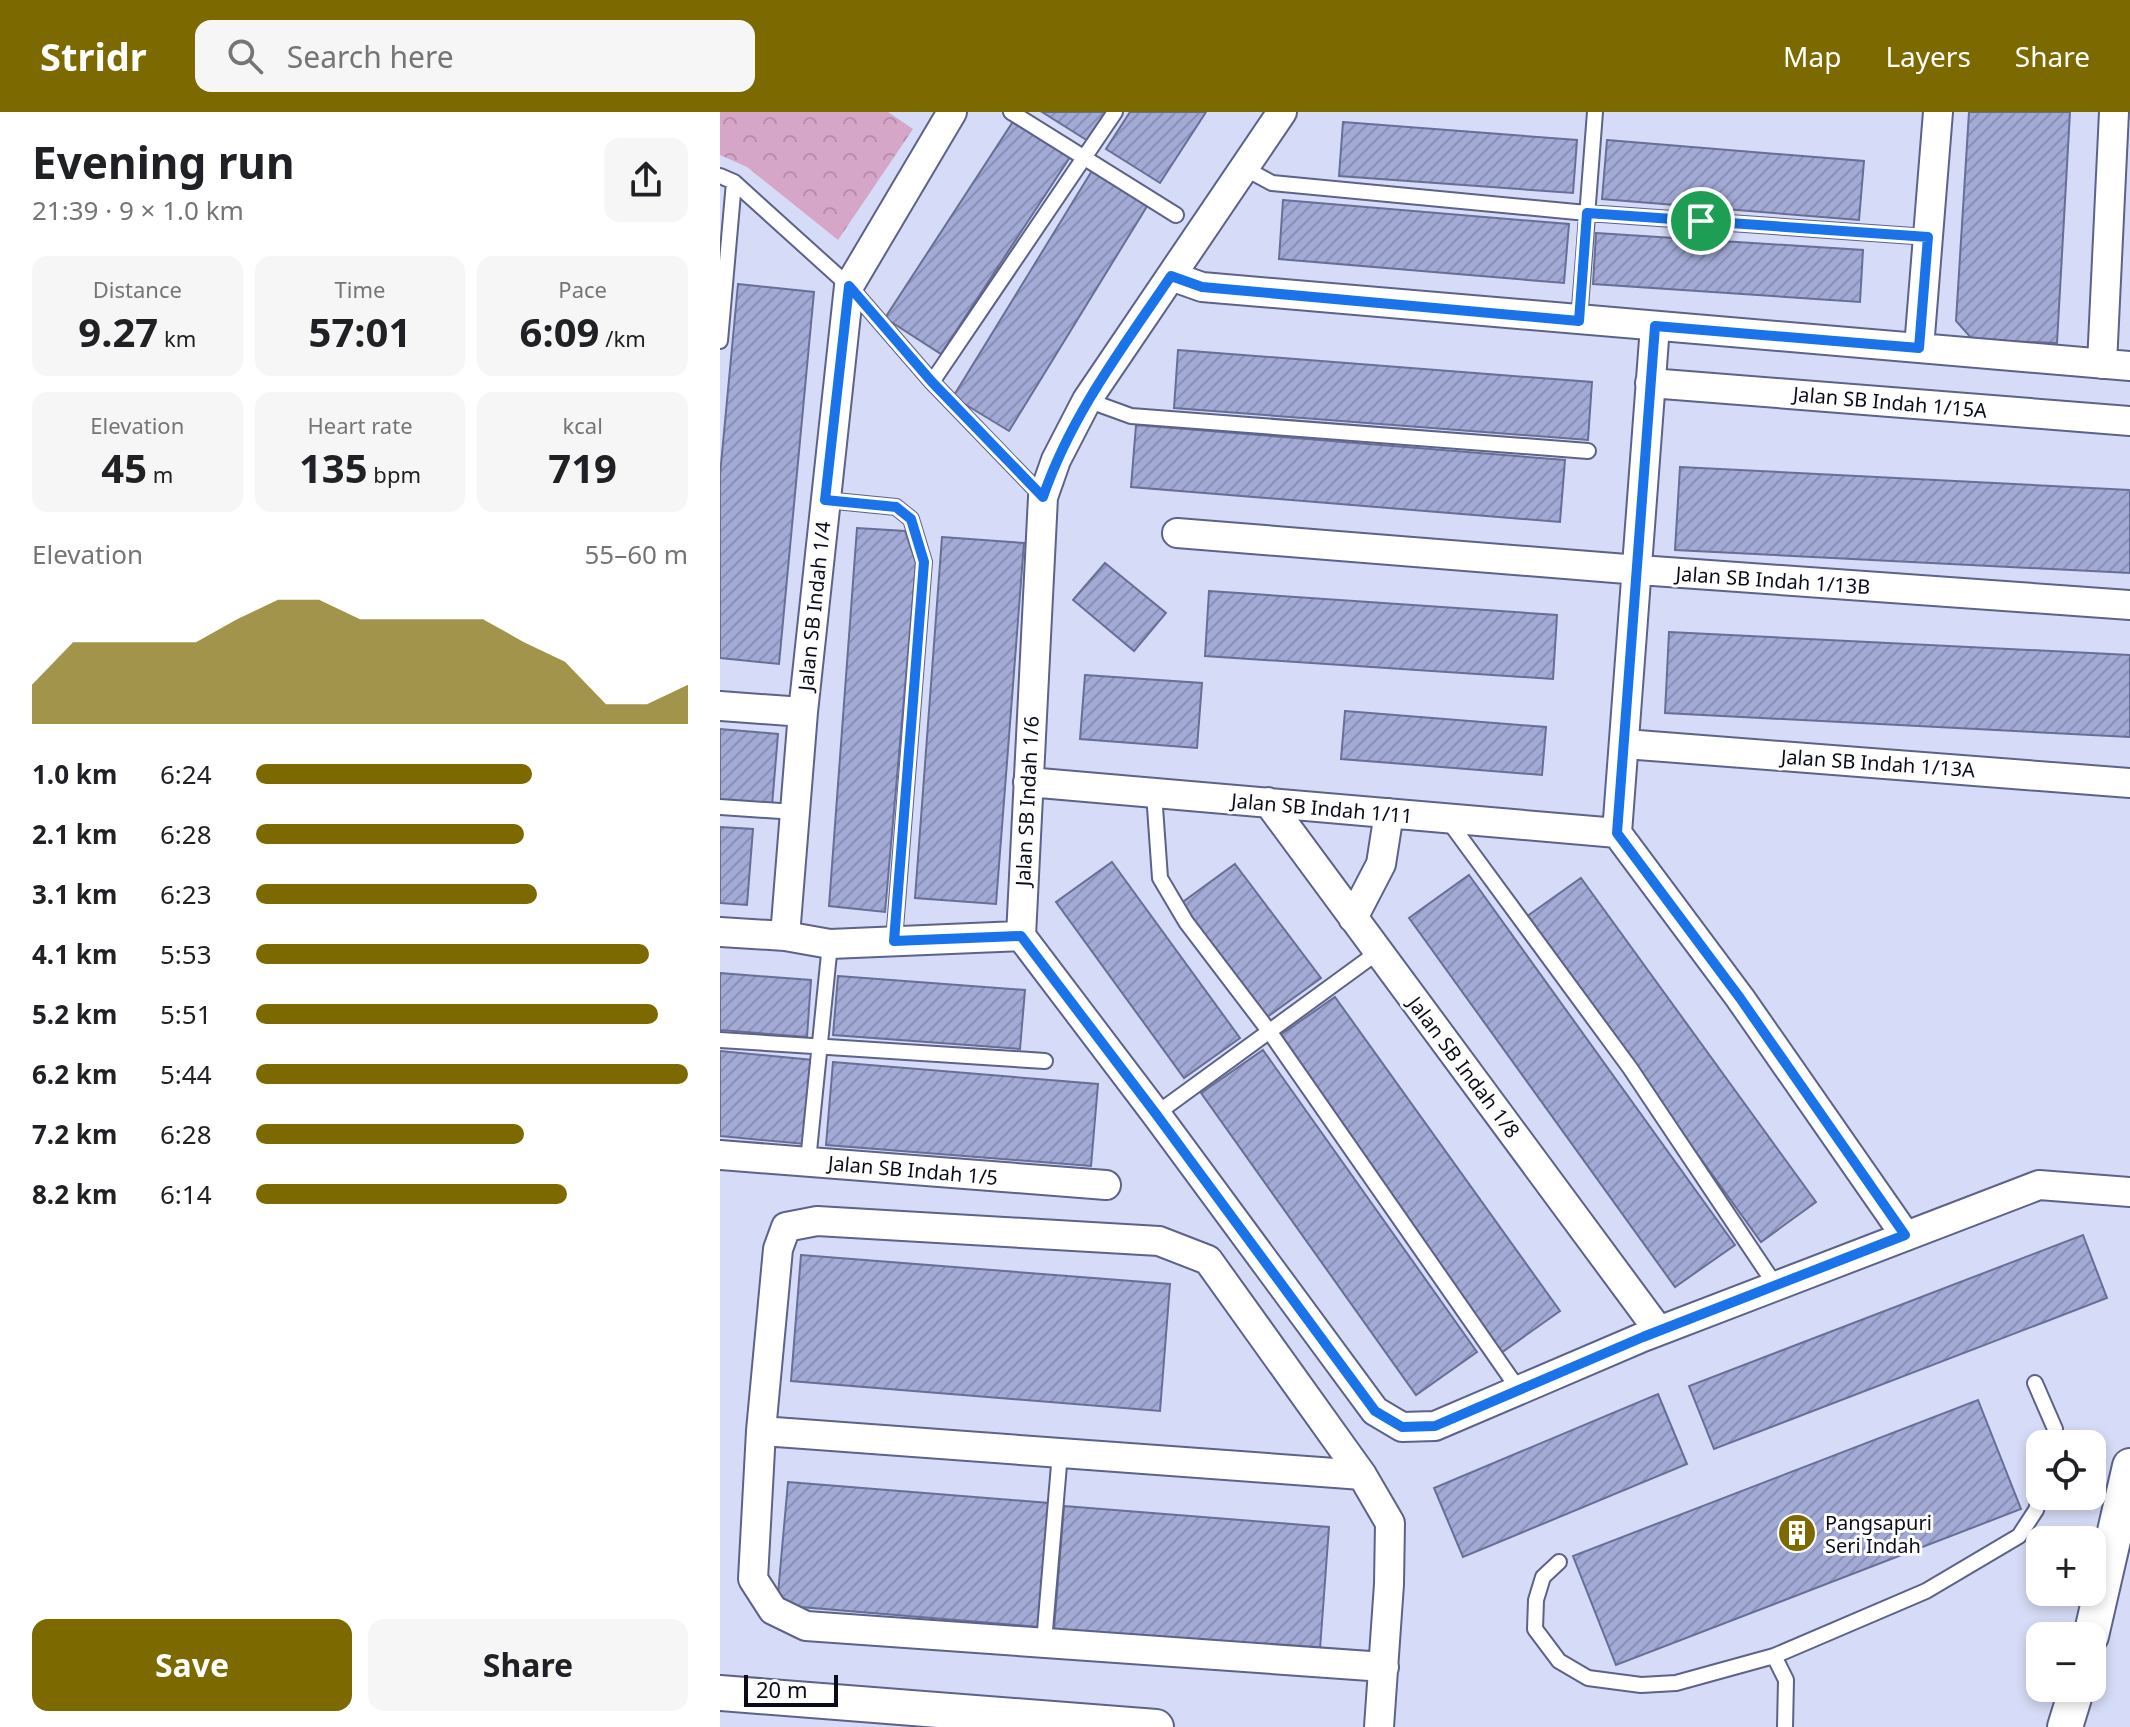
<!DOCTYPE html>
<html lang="en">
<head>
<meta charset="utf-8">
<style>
  body { margin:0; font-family:"Noto Sans",sans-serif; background:#f6f6f6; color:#202124; height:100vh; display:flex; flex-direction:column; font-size:30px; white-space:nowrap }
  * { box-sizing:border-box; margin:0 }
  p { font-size:26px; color:#757577 }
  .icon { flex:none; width:44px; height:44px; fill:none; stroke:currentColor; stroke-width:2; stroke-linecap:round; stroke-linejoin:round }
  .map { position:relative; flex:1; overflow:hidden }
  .drawer { display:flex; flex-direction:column; background:#fff; width:720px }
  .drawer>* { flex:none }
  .controls { position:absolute; left:1306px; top:1318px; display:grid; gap:16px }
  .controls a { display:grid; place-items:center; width:80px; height:80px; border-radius:16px; background:#fff; box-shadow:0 4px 12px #0003; font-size:40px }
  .scale { position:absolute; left:24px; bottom:20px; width:94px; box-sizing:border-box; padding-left:8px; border:4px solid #0a0c1b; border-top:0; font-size:22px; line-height:28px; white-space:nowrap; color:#0a0c1b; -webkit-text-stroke:6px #fefefe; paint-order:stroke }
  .pin { position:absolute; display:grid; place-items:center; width:68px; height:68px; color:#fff; margin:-34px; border:4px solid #fff; border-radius:50%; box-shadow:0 2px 8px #0007 }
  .round { display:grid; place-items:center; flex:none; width:84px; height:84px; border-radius:16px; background:#f6f6f6 }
  .summary { display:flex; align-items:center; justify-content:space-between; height:136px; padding:0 32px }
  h1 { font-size:44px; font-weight:700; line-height:60px }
  .metrics { display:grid; grid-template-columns:repeat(3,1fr); gap:12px; height:136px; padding:8px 32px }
  .metrics div { display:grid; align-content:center; border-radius:16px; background:#f6f6f6; text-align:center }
  .metrics b { font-size:40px; font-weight:700 }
  .metrics small { font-size:22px; font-weight:400 }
  .metrics p { font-size:22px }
  .chart { height:224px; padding:16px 32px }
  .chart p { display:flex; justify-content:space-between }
  .chart svg { width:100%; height:144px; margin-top:8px; fill:#7c6900; opacity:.7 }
  .primary-button { display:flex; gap:16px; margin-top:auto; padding:16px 32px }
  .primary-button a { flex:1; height:92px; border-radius:16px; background:#7c6900; color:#fff; font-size:32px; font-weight:700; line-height:92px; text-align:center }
  .primary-button a+a { background:#f6f6f6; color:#202124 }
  ul { padding:0 32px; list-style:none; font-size:26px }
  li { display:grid; grid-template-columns:128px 96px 1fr; align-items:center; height:60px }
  li i { height:20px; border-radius:10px; background:#7c6900 }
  header { display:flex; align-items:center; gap:48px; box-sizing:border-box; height:112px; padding:0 40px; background:#7c6900; color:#fff }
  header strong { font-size:38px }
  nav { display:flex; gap:44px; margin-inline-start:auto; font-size:28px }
  .search { width:560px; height:72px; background:#f6f6f6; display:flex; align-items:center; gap:20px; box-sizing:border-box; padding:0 28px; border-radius:16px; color:#757577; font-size:30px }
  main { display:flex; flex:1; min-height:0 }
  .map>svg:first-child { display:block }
</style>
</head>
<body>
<header>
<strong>Stridr</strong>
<div class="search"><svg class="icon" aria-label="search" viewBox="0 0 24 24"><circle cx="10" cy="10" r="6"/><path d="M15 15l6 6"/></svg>Search here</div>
<nav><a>Map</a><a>Layers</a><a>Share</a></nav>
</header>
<main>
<section class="drawer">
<div class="summary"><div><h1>Evening run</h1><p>21:39 · 9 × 1.0 km</p></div><a class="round"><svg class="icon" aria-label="share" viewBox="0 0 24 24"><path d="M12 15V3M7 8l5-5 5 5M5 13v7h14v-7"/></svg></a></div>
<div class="metrics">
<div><p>Distance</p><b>9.27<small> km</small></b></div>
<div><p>Time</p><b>57:01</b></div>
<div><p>Pace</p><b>6:09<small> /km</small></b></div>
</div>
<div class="metrics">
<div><p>Elevation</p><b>45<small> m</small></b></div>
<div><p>Heart rate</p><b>135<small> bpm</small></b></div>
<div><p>kcal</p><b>719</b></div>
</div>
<div class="chart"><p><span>Elevation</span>55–60 m</p>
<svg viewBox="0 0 160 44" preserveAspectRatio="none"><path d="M0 44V32L10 19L20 19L30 19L40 19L50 12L60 6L70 6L80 12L90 12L100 12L110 12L120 19L130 25L140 38L150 38L160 32V44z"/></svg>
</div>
<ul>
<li><b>1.0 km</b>6:24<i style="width:64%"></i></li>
<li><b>2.1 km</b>6:28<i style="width:62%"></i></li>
<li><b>3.1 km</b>6:23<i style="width:65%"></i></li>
<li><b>4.1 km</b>5:53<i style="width:91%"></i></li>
<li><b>5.2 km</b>5:51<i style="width:93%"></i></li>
<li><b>6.2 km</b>5:44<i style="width:100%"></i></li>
<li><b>7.2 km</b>6:28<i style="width:62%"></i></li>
<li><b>8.2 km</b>6:14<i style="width:72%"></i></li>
</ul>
<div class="primary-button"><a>Save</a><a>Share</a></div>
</section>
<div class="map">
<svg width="1410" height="1615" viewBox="0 0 1410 1615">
  <defs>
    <pattern id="park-crowns" width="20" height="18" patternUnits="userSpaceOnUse" patternTransform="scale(2)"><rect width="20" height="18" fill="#d6a6c9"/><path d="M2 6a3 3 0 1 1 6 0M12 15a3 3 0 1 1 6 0" fill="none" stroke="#b68eac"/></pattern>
    <pattern id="building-hatch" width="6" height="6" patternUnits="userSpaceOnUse" patternTransform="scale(2)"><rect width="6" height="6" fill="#a2aad5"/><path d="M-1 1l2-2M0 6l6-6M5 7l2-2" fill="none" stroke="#8a91b6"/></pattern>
  </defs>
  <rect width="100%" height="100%" fill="#d6dcf7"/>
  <!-- park -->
  <path fill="url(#park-crowns)" d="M0 0H168L193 17 118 128 27 55 0 43Z"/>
  <!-- building -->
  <path fill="url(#building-hatch)" stroke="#686f96" stroke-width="2" d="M322 0H387L368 29Z
    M410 0H486L440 71 386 37Z
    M1249 0H1350L1337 231 1253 228 1236 209Z
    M296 5 352 42 221 242 165 206Z
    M623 10 857 28 853 81 619 64Z
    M887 28 1144 49 1139 108 882 87Z
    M373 57 429 91 289 319 233 285Z
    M563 88 849 112 844 171 559 147Z
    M876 121 1143 138 1140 190 873 172Z
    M18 172 94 180 59 552 0 546V363Z
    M458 238 872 270 868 328 454 296Z
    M416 313 845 348 840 410 411 375Z
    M960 355 1410 378V461L955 438Z
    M137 416 185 419 196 451 165 800 109 794Z
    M222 425 304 431 276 792 195 786Z
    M385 451 446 501 414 539 353 488Z
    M489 479 837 503 833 567 485 544Z
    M949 520 1410 543V625L945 601Z
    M365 563 482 571 477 636 360 627Z
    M625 599 826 615 822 663 621 647Z
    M0 617 58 622 52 694 0 690Z
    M0 715 33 717 27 793 0 791Z
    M392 750 520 926 464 966 336 790Z
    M515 752 601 866 546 906 460 792Z
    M749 763 1015 1133 955 1175 689 806Z
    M861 766 1096 1090 1041 1130 806 805Z
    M0 861 91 868 87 925 0 918Z
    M118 864 305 878 300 937 113 923Z
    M615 885 840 1199 781 1241 556 926Z
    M543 938 757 1240 696 1283 481 981Z
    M0 939 93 948 85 1032 0 1024Z
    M113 950 378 972 371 1054 106 1033Z
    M1363 1123 1387 1186 994 1337 969 1274Z
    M81 1143 450 1172 440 1299 71 1269Z
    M938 1282 967 1352 743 1445 714 1376Z
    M1258 1288 1301 1397 896 1553 853 1444Z
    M68 1370 329 1391 319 1515 57 1493Z
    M344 1394 609 1415 600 1537 334 1517Z"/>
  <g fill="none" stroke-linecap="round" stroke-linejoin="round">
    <defs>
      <path id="service" d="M291 0 456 103
        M526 57 552 71 867 101 1208 125
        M0 64 14 70 129 174 212 270 323 385
        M859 209 875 0
        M0 229 14 70
        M212 270 395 0
        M367 288 411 304 868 339
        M105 388 176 395 191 407 204 450 174 829
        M434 681 440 766 466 810 549 919 799 1278
        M0 695 75 700
        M727 707 910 956 1056 1174
        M0 928 325 949
        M436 1002 658 840
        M88 1049 110 832
        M1315 1271 1335 1317 1333 1332
        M839 1450 823 1465 816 1488 815 1517 839 1549 868 1566 921 1573 956 1571 1054 1544 1066 1568 1065 1615
        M324 1530 340 1341
        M1054 1544 1206 1479 1299 1424 1316 1398 1320 1384"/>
      <path id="minor" d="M562 0 367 288 336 348 323 385 301 824 436 1002 655 1299 682 1315 715 1314 923 1225 1319 1073 1410 1080
        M451 164 482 175 1410 254
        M935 214 897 721 1020 886 1185 1123
        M1199 236 1218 0
        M1382 252 1394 0
        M930 271 1410 309
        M457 421 919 458 1410 493
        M0 594 83 600
        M905 632 1410 671
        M308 670 897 721
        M548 690 939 1219
        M633 806 661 752 669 701
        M0 820 65 824 110 832 301 824
        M65 824 83 600 129 174 232 0
        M0 1043 386 1073
        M41 1319 642 1363
        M659 1615 669 1472 670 1411 642 1363 488 1148 439 1129 97 1109 66 1115 58 1137 41 1319 33 1467 53 1498 86 1514 664 1555"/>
      <path id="tertiary" d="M1371 1524 1410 1354
        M0 1581 436 1615
        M1345 1615 1357 1576"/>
    </defs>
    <!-- service casing -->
    <use href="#service" stroke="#5c6289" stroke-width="18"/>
    <!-- minor casing -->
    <use href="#minor" stroke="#5c6289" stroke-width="32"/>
    <!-- tertiary casing -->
    <use href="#tertiary" stroke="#5c6289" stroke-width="38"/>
    <!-- service -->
    <use href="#service" stroke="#fff" stroke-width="14"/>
    <!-- minor -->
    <use href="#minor" stroke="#fff" stroke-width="28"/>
    <!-- tertiary -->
    <use href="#tertiary" stroke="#fff" stroke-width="34"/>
  </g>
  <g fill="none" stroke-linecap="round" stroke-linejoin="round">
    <defs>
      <path id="route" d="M867 101 1208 125 1199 236 935 214 897 721 1020 886 1185 1123 923 1225 715 1314 682 1315 655 1299 436 1002 301 824 174 829 204 450 191 407 176 395 105 388 129 174 212 270 323 385C351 303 403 235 451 164L482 175 859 209Z"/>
    </defs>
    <!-- route casing -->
    <use href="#route" stroke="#fff" stroke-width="16"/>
    <!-- route -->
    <use href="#route" stroke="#1a73e8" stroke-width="10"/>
  </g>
  <!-- icons -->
  <defs>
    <symbol id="building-disc" viewBox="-11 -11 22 22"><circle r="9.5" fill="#7c6900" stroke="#fefefe"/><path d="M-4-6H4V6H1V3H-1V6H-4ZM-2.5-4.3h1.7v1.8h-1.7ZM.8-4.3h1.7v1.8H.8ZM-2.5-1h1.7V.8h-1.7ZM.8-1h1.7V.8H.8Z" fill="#fff"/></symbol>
  </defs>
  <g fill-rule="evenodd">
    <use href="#building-disc" x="1055" y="1399" width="44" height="44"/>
  </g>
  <g text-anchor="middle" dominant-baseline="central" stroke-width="6" stroke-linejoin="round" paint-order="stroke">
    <!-- street labels -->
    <g font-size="20" fill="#0a0c1b" stroke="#fefefe">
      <text transform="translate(1170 290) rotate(5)">Jalan SB Indah 1/15A</text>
      <text transform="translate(1053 468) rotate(4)">Jalan SB Indah 1/13B</text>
      <text transform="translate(94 494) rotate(-84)">Jalan SB Indah 1/4</text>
      <text transform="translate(1158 651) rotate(4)">Jalan SB Indah 1/13A</text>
      <text transform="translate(307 689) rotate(-87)">Jalan SB Indah 1/6</text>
      <text transform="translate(602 696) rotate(5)">Jalan SB Indah 1/11</text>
      <text transform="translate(744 955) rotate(53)">Jalan SB Indah 1/8</text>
      <text transform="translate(193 1058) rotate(5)">Jalan SB Indah 1/5</text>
    </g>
    <!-- poi labels -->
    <g font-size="20" fill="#0a0c1b" stroke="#fefefe" text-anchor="start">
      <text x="1105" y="1410">Pangsapuri<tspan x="1105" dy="23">Seri Indah</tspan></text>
    </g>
  </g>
</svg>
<div class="controls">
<a><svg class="icon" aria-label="locate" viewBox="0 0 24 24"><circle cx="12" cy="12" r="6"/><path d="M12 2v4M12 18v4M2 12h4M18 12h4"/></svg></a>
<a>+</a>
<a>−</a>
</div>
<div class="scale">20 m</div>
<div class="pin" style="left:981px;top:109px;background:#1e9e55"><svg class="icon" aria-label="arrive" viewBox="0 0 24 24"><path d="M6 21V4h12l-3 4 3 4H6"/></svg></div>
</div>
</main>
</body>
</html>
